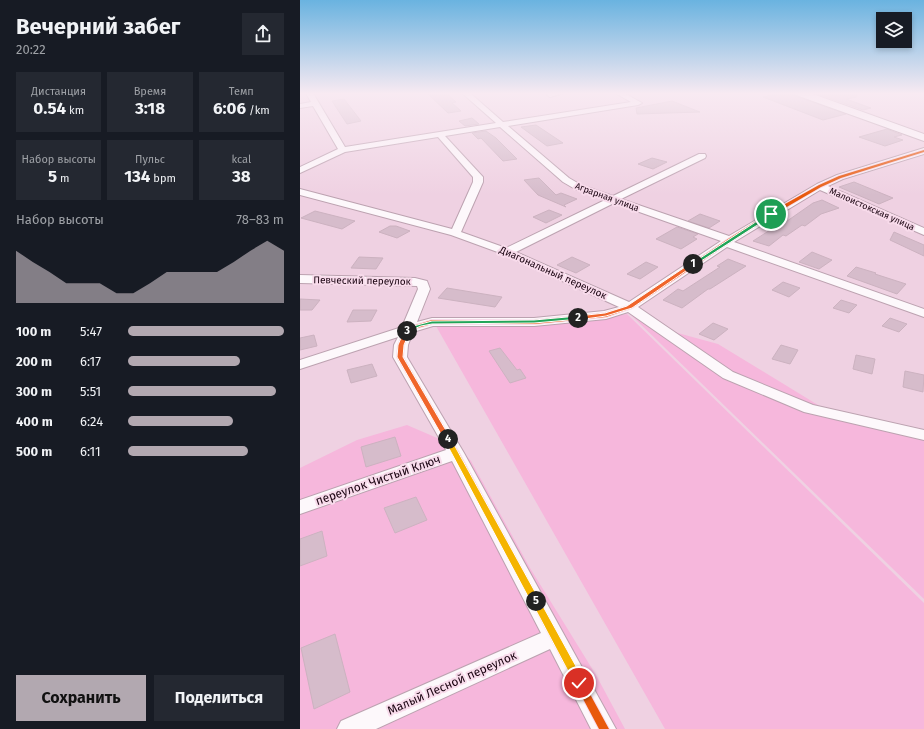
<!DOCTYPE html>
<html lang="ru">
<head>
<meta charset="utf-8">
<style>
  body { margin:0; font-family:"Fira Sans",sans-serif; background:#242831; color:#f1f3f6; height:100vh; display:flex; flex-direction:column; font-size:15px; white-space:nowrap }
  * { box-sizing:border-box; margin:0 }
  p { font-size:13px; color:#9ea1a6 }
  .icon { flex:none; width:22px; height:22px; fill:none; stroke:currentColor; stroke-width:2; stroke-linecap:round; stroke-linejoin:round }
  .map { position:relative; flex:1; overflow:hidden }
  .sheet { display:flex; flex-direction:column; background:#171b24; width:300px }
  .sheet>* { flex:none }
  .tools { position:absolute; left:576px; top:12px; display:grid; gap:8px }
  .tools a { display:grid; place-items:center; width:36px; height:36px; border-radius:0px; background:#171b24; box-shadow:0 2px 6px #0003; font-size:20px }
  .pin { position:absolute; display:grid; place-items:center; width:34px; height:34px; color:#fff; margin:-17px; border:2px solid #fff; border-radius:50%; box-shadow:0 1px 4px #0007 }
  .km { position:absolute; width:20px; height:20px; margin:-10px; border-radius:50%; background:#222; color:#fff; font-size:11px; line-height:20px; text-align:center }
  .round { display:grid; place-items:center; flex:none; width:42px; height:42px; border-radius:0px; background:#242831 }
  .headline { display:flex; align-items:center; justify-content:space-between; height:68px; padding:0 16px }
  h1 { font-size:22px; font-weight:700; line-height:30px }
  .metrics { display:grid; grid-template-columns:repeat(3,1fr); gap:6px; height:68px; padding:4px 16px }
  .metrics div { display:grid; align-content:center; border-radius:0px; background:#242831; text-align:center }
  .metrics b { font-size:17px; font-weight:700 }
  .metrics small { font-size:11px; font-weight:400 }
  .metrics p { font-size:11px }
  .chart { height:112px; padding:8px 16px }
  .chart p { display:flex; justify-content:space-between }
  .chart svg { width:100%; height:72px; margin-top:4px; fill:#b2a8b0; opacity:.7 }
  .button { display:flex; gap:8px; margin-top:auto; padding:8px 16px }
  .button a { flex:1; height:46px; border-radius:0px; background:#b2a8b0; color:#111; font-size:16px; font-weight:700; line-height:46px; text-align:center }
  .button a+a { background:#242831; color:#f1f3f6 }
  ul { padding:0 16px; list-style:none; font-size:13px }
  li { display:grid; grid-template-columns:64px 48px 1fr; align-items:center; height:30px }
  li i { height:10px; border-radius:5px; background:#b2a8b0 }
  main { display:flex; flex:1; min-height:0 }
  .map>svg:first-child { display:block }
</style>
</head>
<body>
<main>
<section class="sheet">
<div class="headline"><div><h1>Вечерний забег</h1><p>20:22</p></div><a class="round"><svg class="icon" aria-label="share" viewBox="0 0 24 24"><path d="M12 15V3M7 8l5-5 5 5M5 13v7h14v-7"/></svg></a></div>
<div class="metrics">
<div><p>Дистанция</p><b>0.54<small> km</small></b></div>
<div><p>Время</p><b>3:18</b></div>
<div><p>Темп</p><b>6:06<small> /km</small></b></div>
</div>
<div class="metrics">
<div><p>Набор высоты</p><b>5<small> m</small></b></div>
<div><p>Пульс</p><b>134<small> bpm</small></b></div>
<div><p>kcal</p><b>38</b></div>
</div>
<div class="chart"><p><span>Набор высоты</span>78–83 m</p>
<svg viewBox="0 0 160 44" preserveAspectRatio="none"><path d="M0 44V12L10 19L20 25L30 32L40 32L50 32L60 38L70 38L80 32L90 25L100 25L110 25L120 25L130 19L140 12L150 6L160 12V44z"/></svg>
</div>
<ul>
<li><b>100 m</b>5:47<i style="width:100%"></i></li>
<li><b>200 m</b>6:17<i style="width:72%"></i></li>
<li><b>300 m</b>5:51<i style="width:95%"></i></li>
<li><b>400 m</b>6:24<i style="width:67%"></i></li>
<li><b>500 m</b>6:11<i style="width:77%"></i></li>
</ul>
<div class="button"><a>Сохранить</a><a>Поделиться</a></div>
</section>
<div class="map">
<svg width="624" height="729" viewBox="0 0 624 729">
  <rect width="100%" height="100%" fill="#efd1e2"/>
  <!-- green -->
  <path fill="#f6b7dc" d="M327 314 624 603V729H365L136 326H226L275 323Z
    M330 314 354 317 374 332 418 344 536 416 624 434V599Z
    M107 425 158 447 171 461 230 568 296 675 325 729H0V468L57 440Z"/>
  <!-- building -->
  <path fill="#d6bccb" stroke="#ccb2c0" d="M127 93H146L156 102 152 103 161 111 148 113Z
    M482 93H494L495 96 546 114 523 120 463 97Z
    M515 93H556L557 97 546 99 571 108 563 110Z
    M44 99 51 108 61 121 47 124 32 101Z
    M372 101 400 112 337 114 336 108Z
    M172 118 179 124 165 126 159 121Z
    M236 125 263 143 247 146 221 127Z
    M587 129 602 135 594 137 603 140 585 146 559 137Z
    M186 131 196 138 217 159 203 161 181 138 178 139 172 133Z
    M352 158 367 162 353 169 338 164Z
    M239 178 256 195 261 193 277 199 264 205 266 207 238 195 224 180Z
    M554 182 593 198 579 204 539 187Z
    M522 200 539 208 521 214 505 226 502 225 486 236 483 235 469 246 453 241 478 225 480 226 513 203Z
    M249 210 262 215 246 223 233 217Z
    M15 211 55 221 42 229 1 218Z
    M400 214 420 221 409 228 388 221Z
    M90 226H96L110 231 97 238 79 232Z
    M377 227 398 234 393 237 397 239 381 249 356 239Z
    M594 232 624 245V256L590 240Z
    M512 252 532 260 519 269 499 262Z
    M59 257 83 258 76 269 51 268Z
    M272 257 290 265 276 273 257 265Z
    M428 259 446 266 410 289H408L382 308 363 300 378 289 383 291 420 267 417 266Z
    M346 262 358 267 340 279 327 274Z
    M556 267 576 273 575 274 606 284 597 294 547 276Z
    M483 282 500 288 489 297 472 290Z
    M147 288 202 297 195 307 138 298Z
    M0 299 20 300 12 310H0Z
    M541 300 557 305 549 313 533 308Z
    M53 310H77L71 321 47 322Z
    M590 318 607 324 599 332 582 326Z
    M413 323 428 329 414 340 399 334Z
    M14 335 17 346 0 350V338Z
    M481 345 498 350 490 364 472 359Z
    M200 348 217 370 220 369 226 378 210 383 189 351Z
    M556 355 575 359 572 374 553 369Z
    M72 364 77 376 51 383 47 370Z
    M605 371 624 375 623 392 603 387Z
    M95 437 101 456 66 467 61 447Z
    M116 497 127 520 95 533 84 508Z
    M22 531 27 556 0 566V539Z
    M35 634 50 692 14 709 1 648Z"/>
  <g fill="none" stroke-linecap="round" stroke-linejoin="round">
    <defs>
      <path id="minor" d="M6 93H13L45 147 196 123 162 93H170L203 122 331 102 315 93H324L342 103 338 105 208 126 269 178 281 185 313 196 399 154H405L406 156 405 158 321 199 429 236 517 184 537 175 624 148V154L543 179 528 186 624 228V235L520 190 434 242 624 309V317L427 247 338 307 433 372 513 405 624 430V440L504 412 423 378 328 312 306 319 234 326H133L113 332 108 345 107 357 164 453 316 729H291L250 649 76 729H37L41 721 241 633 152 461 0 514V500L146 450 93 357 94 345 98 337 0 369V360L102 327 118 289 117 286 0 283V275L115 278 127 281 130 289 117 322 132 318H234L304 311 319 307 203 254 151 235 0 195V189L152 229 173 182V177L138 137 45 152 0 173V167L38 149 13 106 0 108V104L11 102ZM200 127 263 182 275 189 305 200 206 248 161 232 183 182V177L145 136ZM314 203 421 241 329 302 216 252Z
        M248 93H264L250 97 247 95Z"/>
      <path id="secondary" d="M495 93H510L624 134V141L496 95Z"/>
    </defs>
    <!-- minor casing -->
    <use href="#minor" stroke="#bca2b0" stroke-width="2"/>
    <!-- secondary casing -->
    <use href="#secondary" stroke="#bca2b0" stroke-width="2"/>
    <!-- minor -->
    <use href="#minor" fill="#fdf8fb" fill-rule="evenodd"/>
    <!-- secondary -->
    <use href="#secondary" fill="#fdf8fb" fill-rule="evenodd"/>
    <defs>
      <path id="cycleway" d="M624 150V152L541 178 521 187 473 215 432 241 332 308 306 317 276 320 234 324H132L110 330 104 345 103 357 159 453 309 729H299L153 453 97 357 98 345 105 329 106 328 132 320H234L276 316 305 313 328 306 428 239 469 213 519 185 539 176Z"/>
    </defs>
    <!-- cycleway casing -->
    <use href="#cycleway" stroke="#f8dbeb" stroke-width="2"/>
    <!-- cycleway -->
    <use href="#cycleway" fill="#e8590c" fill-rule="evenodd"/>
  </g>
  <!-- sky -->
  <linearGradient id="sky" x2="0" y2="1"><stop stop-color="#6ab3e0"/><stop offset="0.48" stop-color="#f8eaf2"/><stop offset="1" stop-color="#f8eaf2" stop-opacity="0"/></linearGradient>
  <rect width="624" height="195" fill="url(#sky)"/>
  <!-- split-1 -->
  <path fill="#22a559" stroke="#fff" d="M471 212 473 215 395 265 391 264Z"/>
  <!-- split-2 -->
  <path fill="#f0652b" stroke="#fff" d="M391 263 396 264 332 308 306 316 278 320 275 318 278 316 305 313 327 306Z"/>
  <!-- split-3 -->
  <path fill="#22a559" stroke="#fff" d="M278 316 280 317V319L234 323 132 324 121 326 107 332 104 331 106 328 132 321 234 320Z"/>
  <!-- split-4 -->
  <path fill="#f0652b" stroke="#fff" d="M105 329 110 331 104 345 103 357 151 439 150 441H145L97 357 98 345Z"/>
  <!-- split-5 -->
  <path fill="#f5b400" stroke="#fff" d="M148 436 151 439 239 599 240 601 239 604H232L144 439Z"/>
  <!-- split-6 -->
  <path fill="#f5b400" stroke="#fff" d="M236 597 239 599 283 679 284 683 283 686 279 688 276 686 231 601 232 599Z"/>
  <g text-anchor="middle" dominant-baseline="central" stroke-width="4" stroke-linejoin="round" paint-order="stroke">
    <!-- far-street labels -->
    <g font-size="9" fill="#1a0411" stroke="#f8dbeb">
      <text transform="translate(307 197) rotate(20)">Аграрная улица</text>
      <text transform="translate(572 209) rotate(24)">Малоистокская улица</text>
    </g>
    <!-- street labels -->
    <g font-size="10" fill="#1a0411" stroke="#f8dbeb">
      <text transform="translate(253 273) rotate(24)">Диагональный переулок</text>
      <text transform="translate(62 281) rotate(1)">Певческий переулок</text>
    </g>
    <!-- near-street labels -->
    <g font-size="12" fill="#1a0411" stroke="#f8dbeb">
      <text transform="translate(78 480) rotate(-19)">переулок Чистый Ключ</text>
      <text transform="translate(152 683) rotate(-24)">Малый Лесной переулок</text>
    </g>
  </g>
</svg>
<div class="tools">
<a><svg class="icon" aria-label="layers" viewBox="0 0 24 24"><path d="M12 4l9 5-9 5-9-5zM3 14l9 5 9-5"/></svg></a>
</div>
<div class="pin" style="left:471px;top:214px;background:#1e9e55"><svg class="icon" aria-label="arrive" viewBox="0 0 24 24"><path d="M6 21V4h12l-3 4 3 4H6"/></svg></div>
<div class="pin" style="left:279px;top:683px;background:#d93025"><svg class="icon" aria-label="check" viewBox="0 0 24 24"><path d="M5 12l5 5 9-10"/></svg></div>
<b class="km" style="left:393px;top:264px">1</b>
<b class="km" style="left:278px;top:318px">2</b>
<b class="km" style="left:107px;top:331px">3</b>
<b class="km" style="left:148px;top:439px">4</b>
<b class="km" style="left:236px;top:601px">5</b>
</div>
</main>
</body>
</html>
